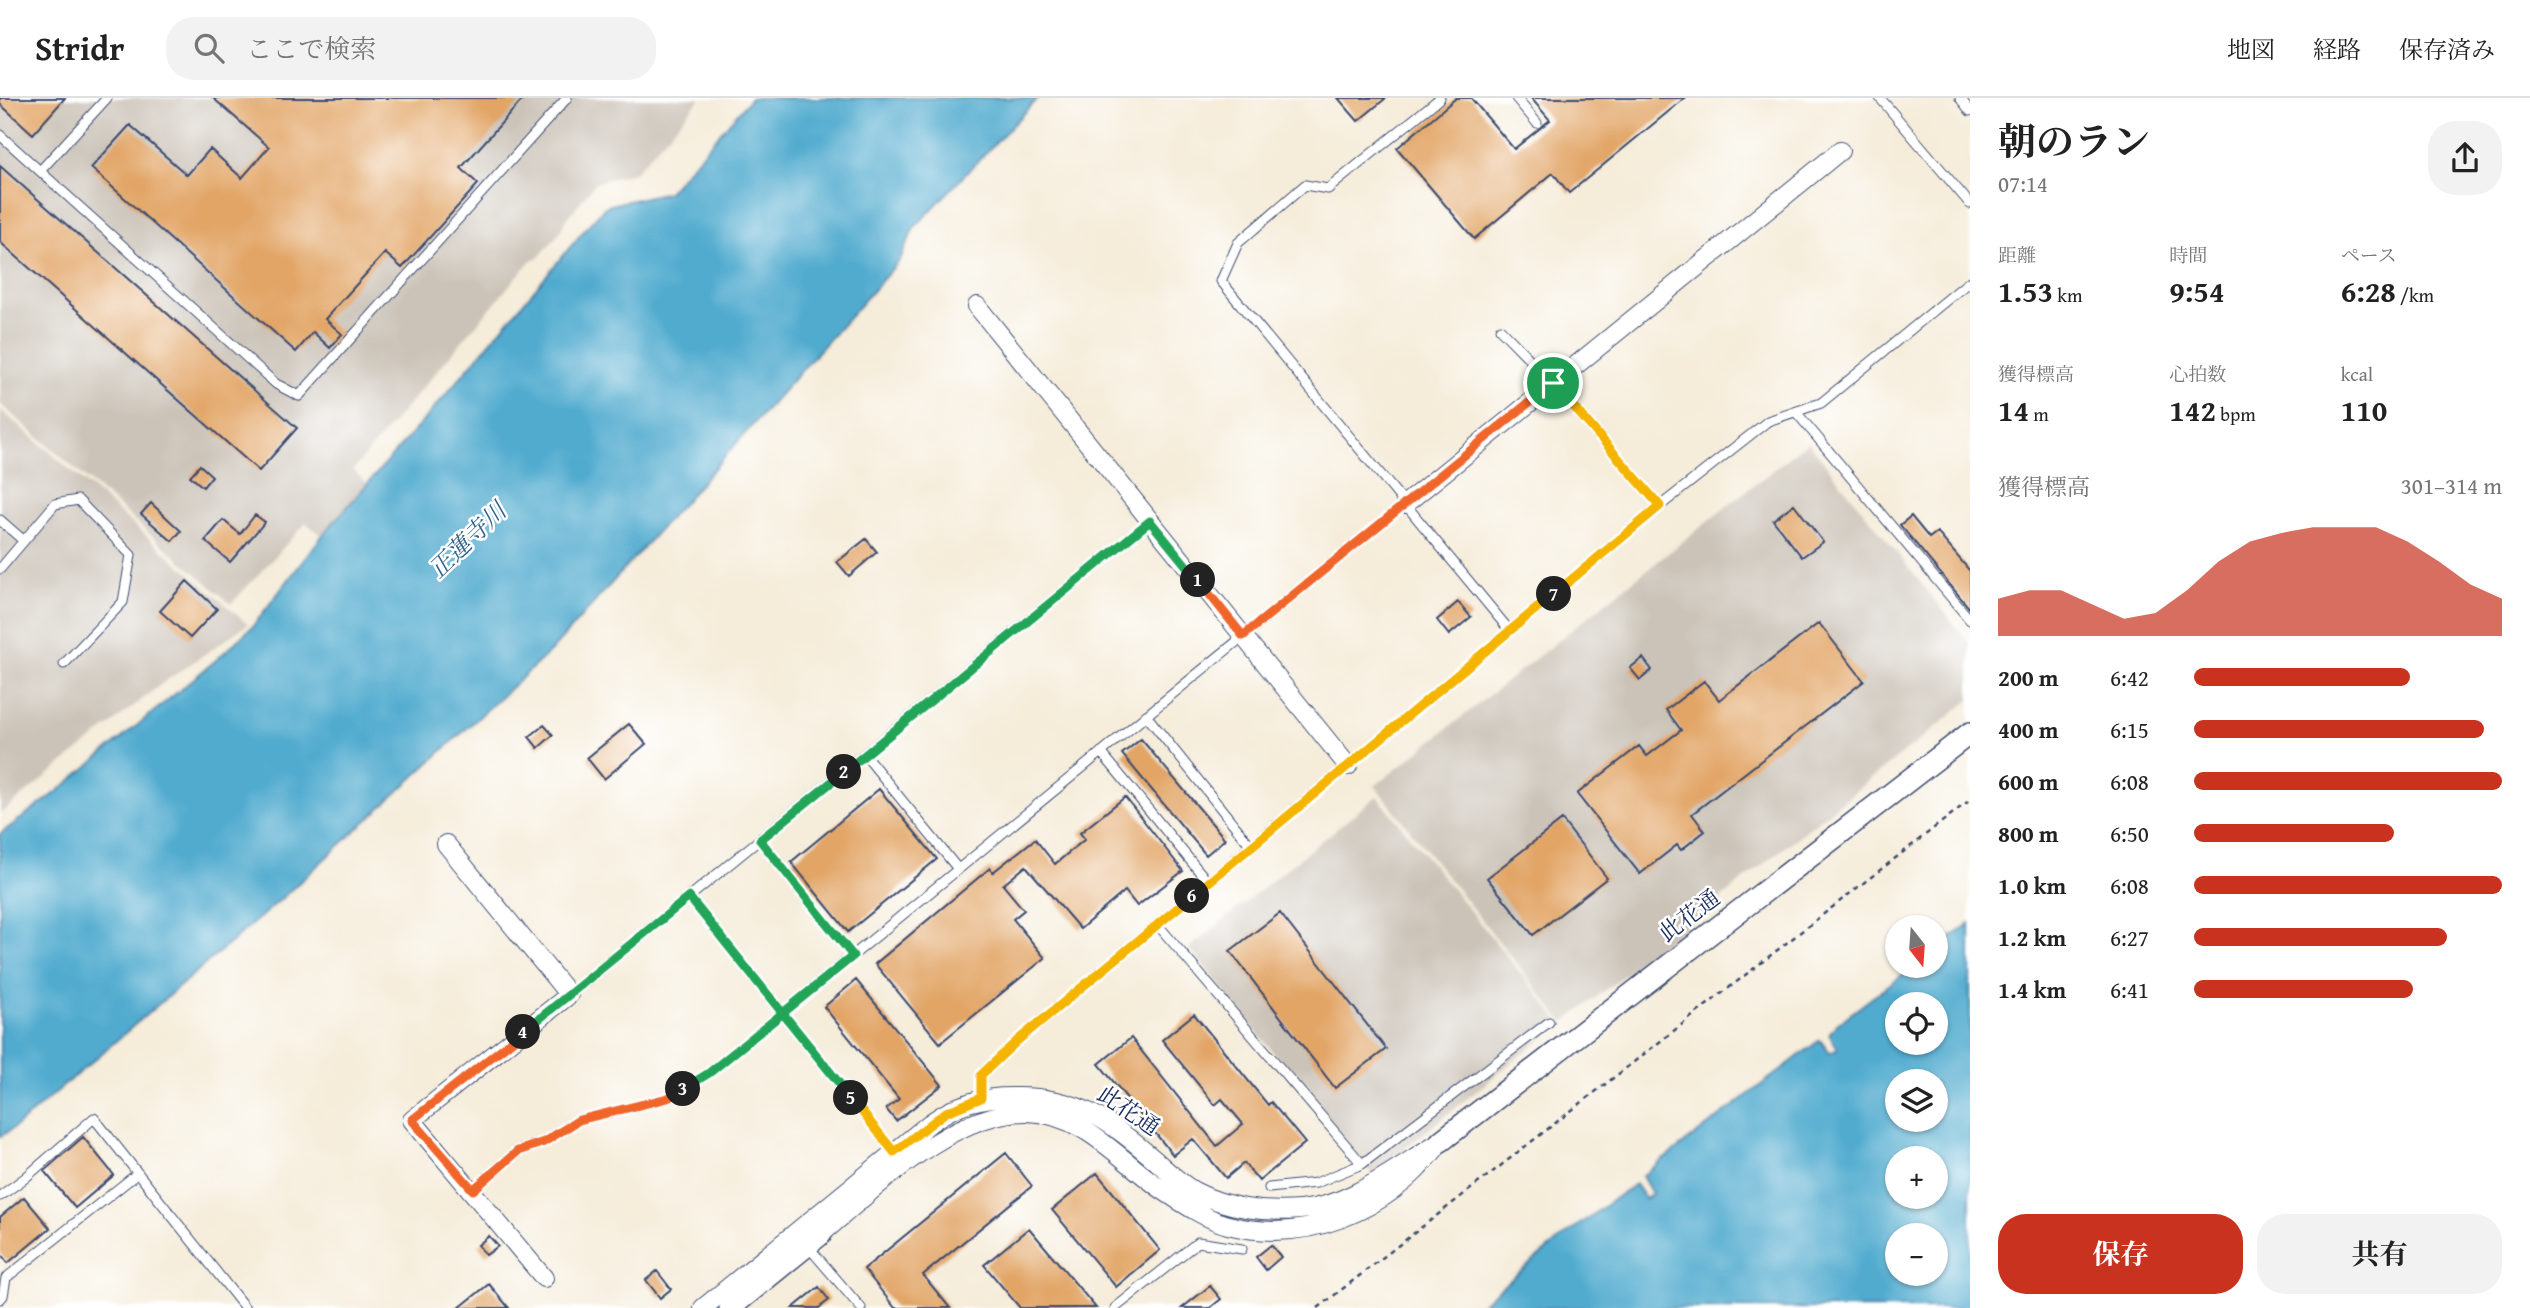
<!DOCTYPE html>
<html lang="ja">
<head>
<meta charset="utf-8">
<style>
  body { margin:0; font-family:"Gentium Book Plus","Noto Serif JP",serif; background:#f2f2f2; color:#222; height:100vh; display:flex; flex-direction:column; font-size:26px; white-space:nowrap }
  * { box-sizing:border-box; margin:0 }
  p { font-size:23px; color:#767676 }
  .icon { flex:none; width:38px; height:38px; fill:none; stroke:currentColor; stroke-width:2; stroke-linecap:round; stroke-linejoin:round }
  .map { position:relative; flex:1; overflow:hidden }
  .drawer { display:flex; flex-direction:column; background:#fff; width:560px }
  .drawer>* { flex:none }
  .needle { width:46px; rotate:163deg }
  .controls { position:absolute; left:1885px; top:817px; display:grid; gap:14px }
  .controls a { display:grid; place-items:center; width:63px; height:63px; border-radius:50%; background:#fff; box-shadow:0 2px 5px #0004; font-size:35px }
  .pin { position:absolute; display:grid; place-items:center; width:60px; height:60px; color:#fff; margin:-30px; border:4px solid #fff; border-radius:50%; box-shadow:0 2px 7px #0007 }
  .km { position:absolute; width:35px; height:35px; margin:-18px; border-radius:50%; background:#222; color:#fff; font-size:19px; line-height:35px; text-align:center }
  .round { display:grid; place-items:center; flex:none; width:74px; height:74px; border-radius:28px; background:#f2f2f2 }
  .summary { display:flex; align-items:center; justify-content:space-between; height:119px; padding:0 28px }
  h1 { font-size:38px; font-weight:700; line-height:52px }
  .figures { display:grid; grid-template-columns:repeat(3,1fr); gap:10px; height:119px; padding:7px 28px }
  .figures div { display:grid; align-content:center }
  .figures b { font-size:30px; font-weight:700 }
  .figures small { font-size:19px; font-weight:400 }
  .figures p { font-size:19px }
  .chart { height:196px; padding:14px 28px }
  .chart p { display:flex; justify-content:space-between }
  .chart svg { width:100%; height:126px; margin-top:7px; fill:#c8321e; opacity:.7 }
  .primary-button { display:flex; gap:14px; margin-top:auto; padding:14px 28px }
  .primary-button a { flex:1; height:80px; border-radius:28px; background:#c8321e; color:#fff; font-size:28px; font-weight:700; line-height:80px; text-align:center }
  .primary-button a+a { background:#f2f2f2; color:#222 }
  ul { padding:0 28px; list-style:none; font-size:23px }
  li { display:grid; grid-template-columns:112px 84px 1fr; align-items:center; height:52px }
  li i { height:18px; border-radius:9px; background:#c8321e }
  header { display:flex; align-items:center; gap:42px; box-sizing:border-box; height:98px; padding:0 35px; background:#fff; border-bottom:2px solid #e0e0e0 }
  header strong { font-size:33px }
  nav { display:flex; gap:38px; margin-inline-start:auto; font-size:24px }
  .search { width:490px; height:63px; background:#f2f2f2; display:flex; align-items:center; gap:18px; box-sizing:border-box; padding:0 24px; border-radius:28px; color:#767676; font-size:26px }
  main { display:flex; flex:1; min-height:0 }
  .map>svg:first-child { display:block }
</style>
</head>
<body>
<header>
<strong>Stridr</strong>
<div class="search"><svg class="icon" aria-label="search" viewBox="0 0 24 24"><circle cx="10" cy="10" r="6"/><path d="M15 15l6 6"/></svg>ここで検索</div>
<nav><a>地図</a><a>経路</a><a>保存済み</a></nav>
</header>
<main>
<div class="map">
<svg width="1970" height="1210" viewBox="0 0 1970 1210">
  <rect width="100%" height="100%" fill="#fff"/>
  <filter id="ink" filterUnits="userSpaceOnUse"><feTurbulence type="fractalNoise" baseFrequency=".0143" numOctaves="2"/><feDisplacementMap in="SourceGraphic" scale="14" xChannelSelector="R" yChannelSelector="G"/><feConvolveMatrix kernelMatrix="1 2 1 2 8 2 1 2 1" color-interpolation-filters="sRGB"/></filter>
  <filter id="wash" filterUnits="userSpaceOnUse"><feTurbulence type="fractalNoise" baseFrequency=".00686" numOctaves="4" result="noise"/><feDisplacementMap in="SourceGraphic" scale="28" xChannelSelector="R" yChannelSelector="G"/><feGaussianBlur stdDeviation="1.57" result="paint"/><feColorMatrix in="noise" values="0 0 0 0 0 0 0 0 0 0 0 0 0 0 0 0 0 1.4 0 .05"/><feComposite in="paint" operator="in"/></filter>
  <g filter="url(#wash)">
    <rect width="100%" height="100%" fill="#f5ecd9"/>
    <!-- industrial -->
    <path fill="#cbc3b8" d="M0 0H701L635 74 595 85 565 123 560 134 540 158 530 163 353 372 367 385 321 437 306 425 231 506 0 306Z
      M0 311 248 526 160 587 0 716Z
      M1808 344 1970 546V602L1564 925 1375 688Z
      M1377 698 1561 925 1372 1077 1189 850Z"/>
    <!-- water -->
    <path fill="#51abcf" stroke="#366d96" stroke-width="2" fill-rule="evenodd" d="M751 0H1038L914 130 900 162 551 553 280 802 18 1027 0 1039V736L57 694 216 562 252 529 326 433 443 300 593 122 605 109 614 106 668 94Z
      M1970 825V1210H1476L1569 1134 1635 1086 1645 1101 1652 1096 1642 1078 1820 942 1830 955 1838 951 1829 936 1836 927 1914 868H1936V852ZM1897 906H1936V945H1897ZM1897 984H1936V1022H1897ZM1897 1060H1936V1099H1897ZM1897 1138H1936V1176H1897Z"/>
    <g id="blocks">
      <!-- building -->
      <path fill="#e2a566" d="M0 0H65L33 36 0 6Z
        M213 0H524L461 70 478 86 402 170 385 155 325 221 342 236 330 250 313 234 296 254 91 70 130 27 187 77 210 51 242 80 269 49Z
        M1338 0H1386L1358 23Z
        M1456 0H1471L1514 51 1550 22 1531 0H1685L1569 95 1553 75 1474 141 1397 50Z
        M0 68 297 330 259 373 0 144Z
        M200 367 212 378 203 389 190 378Z
        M151 405 181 433 172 443 141 416Z
        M1794 406 1823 444 1802 459 1773 422Z
        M255 417 265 424 230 464 205 443 223 422 240 436Z
        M1911 418 1929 440 1937 434 1970 473V511L1900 427Z
        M866 441 877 454 849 478 837 464Z
        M187 483 217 511 190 540 160 513Z
        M1458 504 1471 519 1449 537 1437 522Z
        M1819 525 1864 583 1692 716 1705 733 1681 752 1677 747 1640 776 1577 696 1639 648 1647 658 1681 632 1666 612 1704 583 1719 602Z
        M1643 560 1652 572 1640 582 1630 570Z
        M629 626 646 646 604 681 587 660Z
        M544 627 553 637 538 650 529 639Z
        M1141 641 1225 741 1206 757 1122 656Z
        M879 691 937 761 848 834 791 764Z
        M1125 699 1183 773 1137 808 1125 793 1080 831 1026 768 1003 787 1024 812 1013 821 1045 860 940 945 875 866 990 770 993 774 1035 741 1055 766 1085 741 1080 735Z
        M1562 722 1607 780 1533 837 1487 780Z
        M1280 815 1386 951 1335 990 1230 853Z
        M856 882 942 987 896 1023 886 1011 899 1001 824 909Z
        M1194 916 1268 1007 1271 1004 1305 1045 1259 1083 1244 1065 1226 1080 1193 1041 1173 1057 1099 966 1131 940 1217 1048 1243 1026 1222 1001 1215 1007 1162 942Z
        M83 1039 114 1077 75 1110 44 1073Z
        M1006 1055 1032 1088 923 1177 950 1210H895L864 1171Z
        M1097 1075 1160 1152 1116 1189 1052 1112Z
        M24 1099 50 1130 8 1165 0 1155V1119Z
        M1029 1130 1096 1210H1020L984 1167Z
        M489 1138 498 1148 486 1157 478 1147Z
        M1271 1147 1281 1159 1266 1172 1256 1159Z
        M657 1173 671 1191 660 1200 646 1182Z
        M489 1186 509 1210H459Z
        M1210 1188 1221 1201 1210 1210H1182Z
        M819 1189 829 1202 819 1210H793Z"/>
    </g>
  </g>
  <g filter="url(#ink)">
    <use href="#blocks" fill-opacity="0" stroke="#3c4b70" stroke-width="2"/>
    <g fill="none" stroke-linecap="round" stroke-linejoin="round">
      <defs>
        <path id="service" d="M1440 0 1328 91 1305 87 1238 145 1221 183 1510 533
          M1516 0 1537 25
          M1880 0 1970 106
          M1960 0 1970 13
          M0 37 276 286 299 298 567 0
          M40 73 107 0
          M1500 231 1553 285 1660 408
          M1796 314 1970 522
          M0 422 24 443
          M0 471 55 406 78 402 131 457 123 504 64 566
          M1146 617 1251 748
          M1101 654 1208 784
          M865 657 958 771
          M760 742 853 858
          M689 799 895 1055
          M1157 826 1362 1066
          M569 897 1150 423
          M981 1000V977L1017 943 1660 408 1768 323 1821 305 1970 183
          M1269 1090 1316 1085 1362 1066 1549 924
          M473 1092 518 1053 544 1044 579 1022 668 1000 709 975 1405 406
          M0 1098 25 1080 94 1020 245 1210
          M806 1146 861 1210
          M0 1201 3 1198 6 1180 138 1075
          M1115 1210 1198 1144 1242 1151"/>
        <path id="minor" d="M977 208 1348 668
          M1405 406 1840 53
          M446 746 569 897 412 1022 544 1180
          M821 1136C876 1090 952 1013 1027 1014 1087 1016 1122 1066 1167 1095 1185 1107 1208 1122 1228 1127 1306 1147 1387 1113 1435 1051
          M703 1210 930 1025C958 1005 980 999 1014 999 1078 998 1108 1022 1155 1062 1168 1074 1180 1085 1196 1094 1227 1110 1265 1115 1300 1112 1351 1108 1398 1068 1441 1043"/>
        <path id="tertiary" d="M1441 1043 1970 635
          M730 1210 821 1136"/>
      </defs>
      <!-- service casing -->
      <use href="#service" stroke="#3c4b70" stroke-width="11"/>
      <!-- minor casing -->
      <use href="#minor" stroke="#3c4b70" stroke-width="20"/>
      <!-- tertiary casing -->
      <use href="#tertiary" stroke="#3c4b70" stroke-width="24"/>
      <!-- path -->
      <path stroke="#3c4b70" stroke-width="2.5" stroke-dasharray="5 5" stroke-linecap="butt" d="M1318 1210 1970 702"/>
      <!-- service -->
      <use href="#service" stroke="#fff" stroke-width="9"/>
      <!-- minor -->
      <use href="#minor" stroke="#fff" stroke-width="18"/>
      <!-- tertiary -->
      <use href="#tertiary" stroke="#fff" stroke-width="21"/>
    </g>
  </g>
  <g fill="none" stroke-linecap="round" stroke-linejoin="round" filter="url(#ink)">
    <defs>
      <path id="split-1" d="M1198 482 1243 538 1553 285"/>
      <path id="split-2" d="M844 674 1150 423 1198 482"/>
      <path id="split-3" d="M683 991 709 975 853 858 760 742 844 674"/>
      <path id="split-4" d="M523 934 412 1022 473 1092 518 1053 544 1044 579 1022 668 1000 683 991"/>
      <path id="split-5" d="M523 934 689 799 851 1000"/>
      <path id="split-6" d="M851 1000 894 1054 946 1014 981 1000V977L1017 943 1192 798"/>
      <path id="split-7" d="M1192 798 1554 496"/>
      <path id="split-8" d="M1553 285 1660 408 1554 496"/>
    </defs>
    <!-- split-1 casing -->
    <use href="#split-1" stroke="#fff" stroke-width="14"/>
    <!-- split-2 casing -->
    <use href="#split-2" stroke="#fff" stroke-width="14"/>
    <!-- split-3 casing -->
    <use href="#split-3" stroke="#fff" stroke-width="14"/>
    <!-- split-4 casing -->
    <use href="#split-4" stroke="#fff" stroke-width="14"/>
    <!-- split-5 casing -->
    <use href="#split-5" stroke="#fff" stroke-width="14"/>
    <!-- split-6 casing -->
    <use href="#split-6" stroke="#fff" stroke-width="14"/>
    <!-- split-7 casing -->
    <use href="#split-7" stroke="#fff" stroke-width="14"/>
    <!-- split-8 casing -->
    <use href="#split-8" stroke="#fff" stroke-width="14"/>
    <!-- split-1 -->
    <use href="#split-1" stroke="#f0652b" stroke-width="9"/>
    <!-- split-2 -->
    <use href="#split-2" stroke="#22a559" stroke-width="9"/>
    <!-- split-3 -->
    <use href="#split-3" stroke="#22a559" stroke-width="9"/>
    <!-- split-4 -->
    <use href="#split-4" stroke="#f0652b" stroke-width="9"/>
    <!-- split-5 -->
    <use href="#split-5" stroke="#22a559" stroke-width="9"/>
    <!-- split-6 -->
    <use href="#split-6" stroke="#f5b400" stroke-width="9"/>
    <!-- split-7 -->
    <use href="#split-7" stroke="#f5b400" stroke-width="9"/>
    <!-- split-8 -->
    <use href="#split-8" stroke="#f5b400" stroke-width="9"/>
  </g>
  <g text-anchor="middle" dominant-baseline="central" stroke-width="5" stroke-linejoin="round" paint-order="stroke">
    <!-- street labels -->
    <g font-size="23" fill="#1b2f5e" stroke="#fff">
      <text transform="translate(1689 817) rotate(-37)">此花通</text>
      <text transform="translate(1129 1012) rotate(34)">此花通</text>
    </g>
    <!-- water labels -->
    <g font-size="24" font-style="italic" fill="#31618b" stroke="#fff">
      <text transform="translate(467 442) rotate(-44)">正蓮寺川</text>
    </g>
  </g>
</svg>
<div class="controls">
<a><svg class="needle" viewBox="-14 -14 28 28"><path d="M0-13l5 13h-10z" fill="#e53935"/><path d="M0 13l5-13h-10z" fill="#767676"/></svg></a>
<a><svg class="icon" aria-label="locate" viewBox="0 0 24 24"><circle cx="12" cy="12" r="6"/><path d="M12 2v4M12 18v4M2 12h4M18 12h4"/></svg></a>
<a><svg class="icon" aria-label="layers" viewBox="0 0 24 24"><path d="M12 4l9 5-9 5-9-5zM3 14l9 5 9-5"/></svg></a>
<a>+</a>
<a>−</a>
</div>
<div class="pin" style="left:1553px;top:285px;background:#1e9e55"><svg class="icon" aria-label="arrive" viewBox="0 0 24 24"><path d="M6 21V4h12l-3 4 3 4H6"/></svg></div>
<b class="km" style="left:1198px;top:482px">1</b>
<b class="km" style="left:844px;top:674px">2</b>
<b class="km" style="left:683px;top:991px">3</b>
<b class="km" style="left:523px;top:934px">4</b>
<b class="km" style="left:851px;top:1000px">5</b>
<b class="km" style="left:1192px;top:798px">6</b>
<b class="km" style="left:1554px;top:496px">7</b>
</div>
<section class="drawer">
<div class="summary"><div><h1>朝のラン</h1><p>07:14</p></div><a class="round"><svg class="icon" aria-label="share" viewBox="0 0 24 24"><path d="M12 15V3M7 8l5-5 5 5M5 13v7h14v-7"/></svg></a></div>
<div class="figures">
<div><p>距離</p><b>1.53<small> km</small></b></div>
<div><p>時間</p><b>9:54</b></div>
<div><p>ペース</p><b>6:28<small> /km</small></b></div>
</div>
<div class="figures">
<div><p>獲得標高</p><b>14<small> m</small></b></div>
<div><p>心拍数</p><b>142<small> bpm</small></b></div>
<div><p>kcal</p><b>110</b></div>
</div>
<div class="chart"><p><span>獲得標高</span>301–314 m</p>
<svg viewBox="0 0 160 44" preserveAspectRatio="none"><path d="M0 44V31L10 28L20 28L30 33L40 38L50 36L60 28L70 18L80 11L90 8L100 6L110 6L120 6L130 11L140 18L150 26L160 31V44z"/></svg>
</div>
<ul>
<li><b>200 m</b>6:42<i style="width:70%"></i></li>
<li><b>400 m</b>6:15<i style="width:94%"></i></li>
<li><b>600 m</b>6:08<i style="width:100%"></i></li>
<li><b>800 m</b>6:50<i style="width:65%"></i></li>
<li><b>1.0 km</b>6:08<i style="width:100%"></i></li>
<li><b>1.2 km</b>6:27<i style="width:82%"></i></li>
<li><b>1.4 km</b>6:41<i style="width:71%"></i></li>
</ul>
<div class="primary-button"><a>保存</a><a>共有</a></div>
</section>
</main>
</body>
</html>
